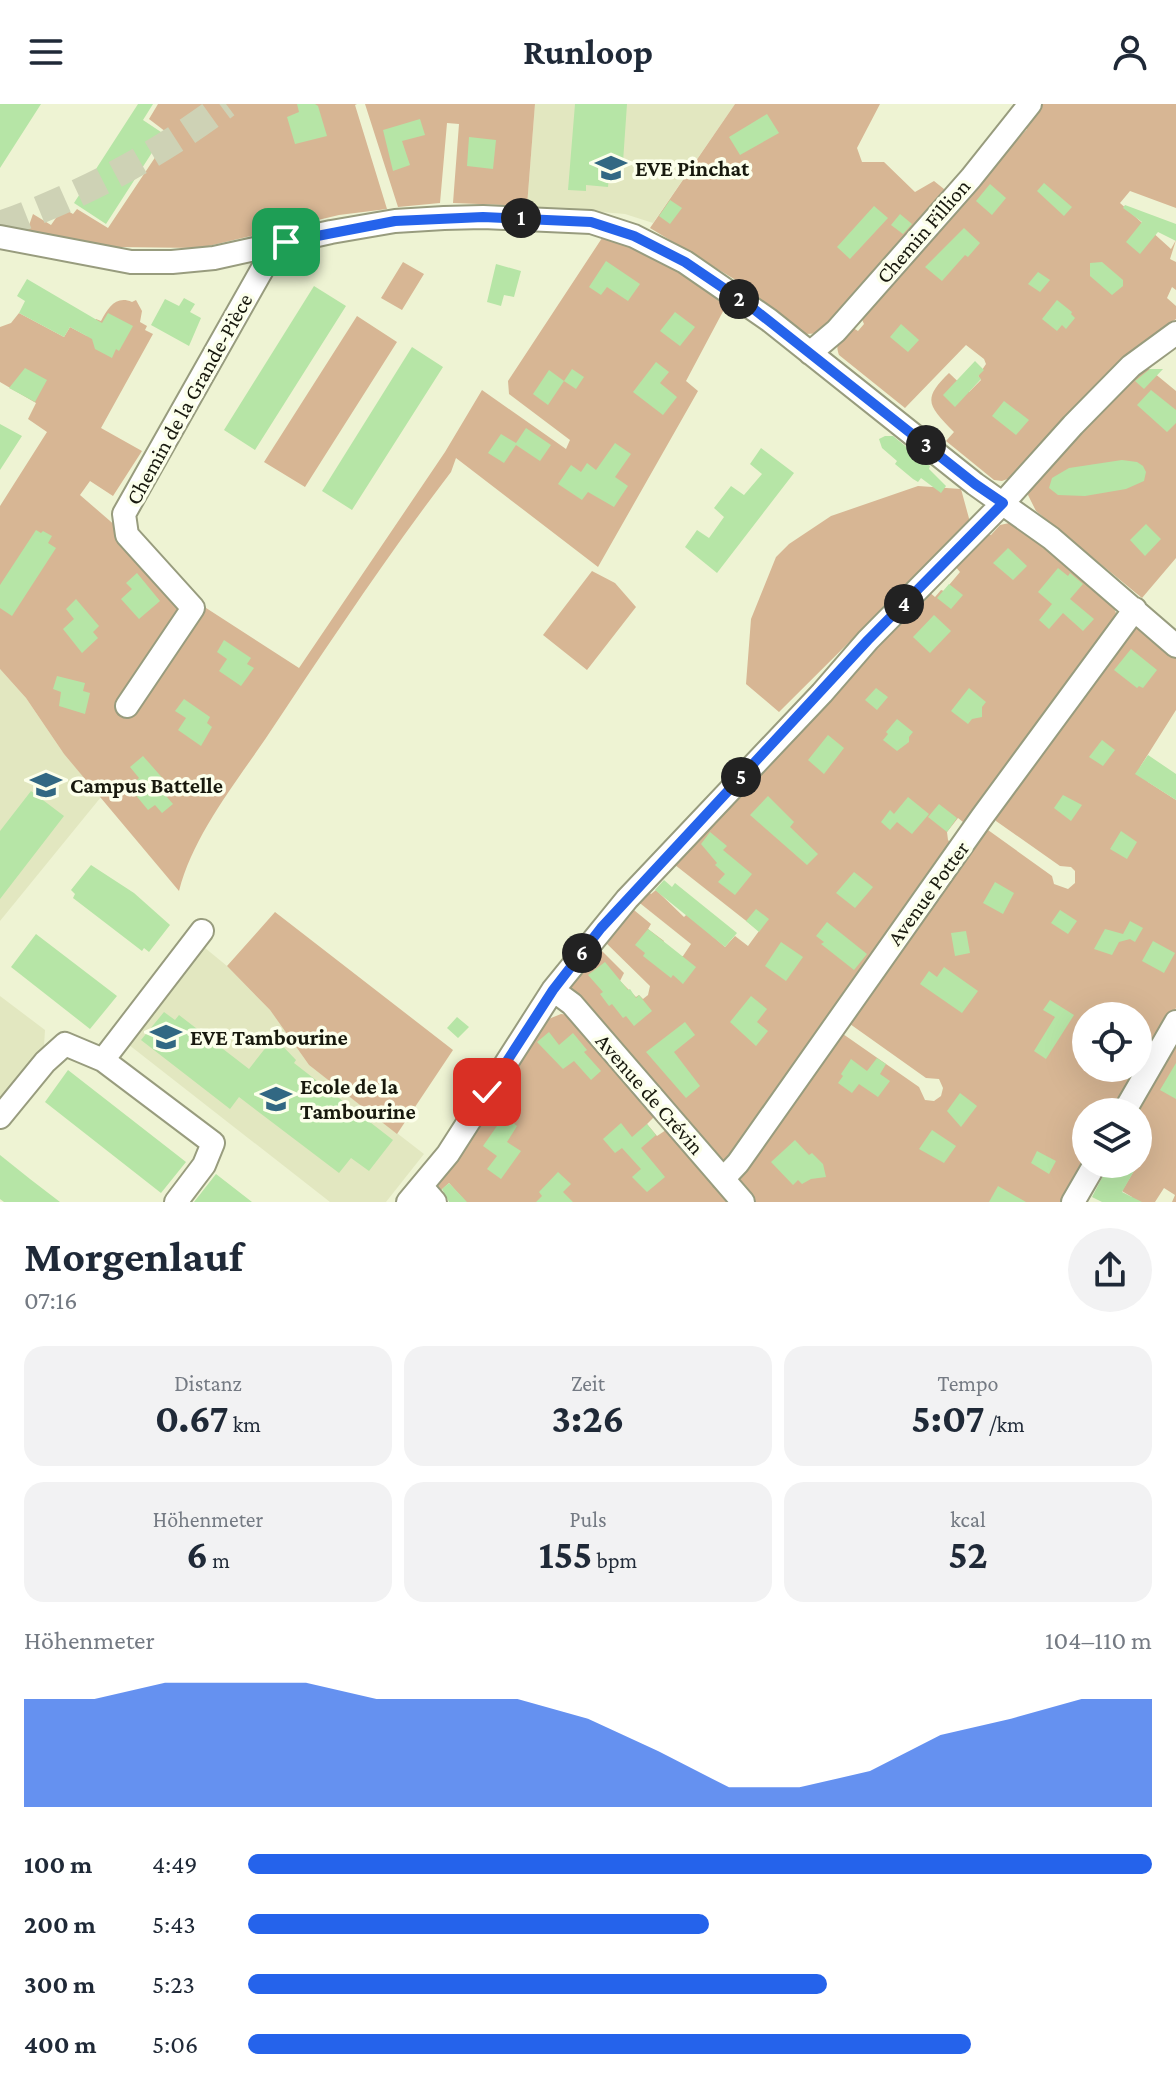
<!DOCTYPE html>
<html lang="de">
<head>
<meta charset="utf-8">
<style>
  body { margin:0; font-family:"Crimson Pro",serif; background:#f2f2f3; color:#1f2937; height:100vh; display:flex; flex-direction:column; font-size:30px; white-space:nowrap }
  * { box-sizing:border-box; margin:0 }
  p { font-size:26px; color:#747a83 }
  .icon { flex:none; width:44px; height:44px; fill:none; stroke:currentColor; stroke-width:2; stroke-linecap:round; stroke-linejoin:round }
  .map { position:relative; height:1098px; overflow:hidden }
  .panel { display:flex; flex-direction:column; background:#fff; flex:1 }
  .panel>* { flex:none }
  .controls { position:absolute; left:1072px; top:898px; display:grid; gap:16px }
  .controls a { display:grid; place-items:center; width:80px; height:80px; border-radius:50%; background:#fff; box-shadow:0 8px 32px #0002; font-size:40px }
  .pin { position:absolute; display:grid; place-items:center; width:68px; height:68px; color:#fff; margin:-34px; border-radius:16px; box-shadow:0 4px 12px #0006 }
  .km { position:absolute; width:40px; height:40px; margin:-20px; border-radius:50%; background:#222; color:#fff; font-size:22px; line-height:40px; text-align:center }
  .round { display:grid; place-items:center; flex:none; width:84px; height:84px; border-radius:42px; background:#f2f2f3 }
  .overview { display:flex; align-items:center; justify-content:space-between; height:136px; padding:0 24px }
  h1 { font-size:44px; font-weight:700; line-height:60px }
  .figures { display:grid; grid-template-columns:repeat(3,1fr); gap:12px; height:136px; padding:8px 24px }
  .figures div { display:grid; align-content:center; border-radius:20px; background:#f2f2f3; text-align:center }
  .figures b { font-size:40px; font-weight:700 }
  .figures small { font-size:22px; font-weight:400 }
  .figures p { font-size:22px }
  .chart { height:224px; padding:16px 24px }
  .chart p { display:flex; justify-content:space-between }
  .chart svg { width:100%; height:144px; margin-top:8px; fill:#2563eb; opacity:.7 }
  ul { padding:0 24px; list-style:none; font-size:26px }
  li { display:grid; grid-template-columns:128px 96px 1fr; align-items:center; height:60px }
  li i { height:20px; border-radius:10px; background:#2563eb }
  header { display:flex; justify-content:space-between; align-items:center; height:104px; padding:0 24px; background:#fff; font-size:36px; font-weight:700 }
  .map>svg:first-child { display:block }
</style>
</head>
<body>
<header><svg class="icon" aria-label="menu" viewBox="0 0 24 24"><path d="M4 6h16M4 12h16M4 18h16"/></svg>Runloop<svg class="icon" aria-label="person" viewBox="0 0 24 24"><circle cx="12" cy="8" r="4"/><path d="M4 21q1-7 8-7t8 7"/></svg></header>
<div class="map">
<svg width="1176" height="1098" viewBox="0 0 1176 1098">
  <rect width="100%" height="100%" fill="#eef3d3"/>
  <!-- built -->
  <path fill="#e2e7c0" d="M535 0H735L653 119 625 110 527 102Z
    M0 565 26 594 64 650 101 693 0 817Z
    M199 839 227 862 270 906 309 961 424 1050 386 1098H330L124 937Z
    M0 892 45 926 44 942 0 999Z"/>
  <!-- green -->
  <path fill="#d7b694" fill-rule="evenodd" d="M158 0H357L355 1 387 105 339 111 200 144 118 143 27 127 33 110 51 121 63 104 73 110 77 105 108 124 170 31 149 15Z
    M365 0H535L527 102 453 99 459 20 447 19 440 99 398 103Z
    M735 0H880L857 44 862 58H884L915 88 934 77 949 89 823 229 806 230 734 175 650 124Z
    M1038 0H1176V104L1130 87 1120 99 1171 145 1176 136 1170 155 1176 158V186L1172 183 1167 194 1176 202V215L1127 250 1010 374 1002 377 994 376 946 337 954 328C929 302 921 296 949 269L969 288 981 276 978 272 986 260 984 255 966 241 905 304 839 251C834 238 841 231 850 222L858 227 864 220 860 211 1027 25 1023 21Z
    M604 131 641 144 728 198 686 277 698 287 598 463 456 354 451 368C386 453 326 544 266 634 234 681 193 732 179 787L64 650 26 594 0 565V402L47 328 28 315 36 299 0 278V223L11 219 19 209 64 233 70 223 87 232 96 215 101 217C108 204 116 191 132 198L136 196 142 207 140 218 147 222 145 226 153 230 101 324 142 347 113 392 90 377 80 391 117 423 182 506 158 544 147 551 131 578 128 589H122L123 610 203 502 299 564 445 348 482 286 566 345 570 336 509 290 508 277Z
    M403 158 424 170 402 206 381 194Z
    M357 212 397 238 305 383 264 358Z
    M1141 264H1148L1176 287V454L1142 494 1036 407 1028 391 1030 383Z
    M918 382 961 385 970 418 779 608 746 580 751 515 776 453 789 440 831 412Z
    M1014 418 1022 423 1114 504 1116 509 1113 519 968 722 958 714 947 728 948 736 954 742 730 1057H716L571 885 570 872 586 852 593 858 602 847 624 869 620 877 636 893 639 891 643 895 648 891 650 882 601 834 629 802 651 820 648 825 664 837 663 840 679 853 683 852 691 840 636 796 645 785 651 790 656 786 684 813 687 810 725 843 735 832 748 842 759 827 670 757 928 487 935 493 941 486 944 487 960 468 954 461 986 430 991 431 1000 421Z
    M592 467 615 479 636 503 587 566 543 531Z
    M1135 522 1143 525 1176 554V606L1140 663 1148 678 1176 696V904L1116 1008H1086V1059L1064 1098H750L740 1086V1067L838 930H843L919 983 925 996 934 997 941 992 943 984 939 975 926 974 850 920 849 914 982 728 988 726 1052 772 1054 780 1068 785 1075 779V767L1071 763 1060 762 996 717 994 710ZM1086 912H1138V964H1086Z
    M275 808 453 946 397 1030 309 961 270 906 227 862Z
    M561 910 570 911 657 1010 647 1020 657 1032 669 1024 732 1098H466L449 1079 438 1089 434 1077 541 918Z
    M1176 929V1098H1172L1175 1091 1164 1084 1155 1098H1132V1093L1122 1087 1138 1060V1008H1130Z"/>
  <!-- building -->
  <path fill="#b6e5a6" d="M0 0H41L0 64Z
    M138 0H153L143 16 164 30 106 120 74 99Z
    M297 0H315L318 2 327 32 295 40 287 13 299 8Z
    M575 0H627L623 58H610L608 83 586 81V87L568 86Z
    M767 10 779 29 740 51 729 33Z
    M420 15 425 31 402 37 410 61 393 67 383 26Z
    M469 33 496 36 493 65 467 62Z
    M1044 79 1072 103 1064 112 1037 87Z
    M990 80 1006 94 992 111 976 97Z
    M670 96 682 104 670 120 659 112Z
    M1125 101 1176 120V137L1158 128 1140 150 1126 138 1142 118 1123 104Z
    M874 102 888 114 850 155 837 143Z
    M900 110 912 120 903 130 891 121Z
    M964 124 980 139 968 153 965 151 942 177 925 163Z
    M606 157 640 180 628 197 607 183 601 191 589 183Z
    M1102 158 1123 176V182L1112 191 1090 172V159Z
    M496 160 521 167 514 193 504 191 501 202 487 198Z
    M1038 168 1050 176 1040 188 1028 180Z
    M27 175 102 219 108 209 133 222 119 247 116 245 112 254 95 245 92 235 70 223 64 233 19 209 25 197 17 192Z
    M314 182 346 202 255 346 224 326Z
    M184 194 195 200 190 208 201 214 189 242 151 221 165 195 179 202Z
    M1057 196 1072 208 1071 210 1075 214 1066 225 1062 221 1057 227 1042 215Z
    M675 208 695 223 680 242 660 227Z
    M901 220 919 236 908 248 890 233Z
    M412 243 443 263 352 406 322 387Z
    M975 257 984 266 978 272 981 275 955 303 943 291Z
    M656 258 669 268 660 279 677 293 663 311 633 288Z
    M25 264 47 276 35 298 9 284Z
    M572 265 584 273 576 285 564 277Z
    M1150 265H1163L1144 285 1135 277Z
    M549 266 564 277 548 301 533 290Z
    M1151 286 1176 306V319L1167 328 1137 301Z
    M1004 297 1029 316 1016 331 992 312Z
    M0 320 22 332 0 366Z
    M526 324 551 341 540 357 516 341 504 359 488 349 501 330 516 339Z
    M885 332H893L930 362 929 365 946 382 941 389 921 374 918 378 913 375 895 360 897 357 882 344 879 335Z
    M615 339 631 350 615 373 628 382 614 403 588 388 582 396 558 380 571 361 581 368 587 359 596 366Z
    M761 344 794 369 717 469 685 443 697 426 709 434 724 413 714 404 731 382 744 391 762 370 750 360Z
    M1122 356 1137 358 1143 362 1146 368 1144 377 1126 385 1085 392 1058 391 1049 384 1052 374 1069 364Z
    M1146 420 1161 435 1145 452 1130 436Z
    M36 426 41 429 43 427 52 432 48 439 56 444 12 512 0 504V481Z
    M1008 444 1027 462 1013 476 993 459Z
    M1058 464 1068 472 1070 469 1083 480 1070 495 1094 515 1083 527 1063 509 1049 525 1039 516 1052 500 1038 488Z
    M137 469 160 497 139 515 121 495 132 485 126 479Z
    M949 480 963 491 951 505 937 494Z
    M76 495 99 522 93 528 98 534 82 549 63 525 74 515 66 505Z
    M934 511 951 527 930 549 913 533Z
    M224 536 251 554 247 560 254 564 241 582 219 567 227 555 217 548Z
    M1131 545 1157 566 1143 584 1139 582 1137 584 1114 566Z
    M57 572 85 579 83 587 90 589 85 610 59 602 61 588 53 585Z
    M876 584 888 593 877 606 865 596Z
    M969 584 986 598 982 603V613L972 615 968 620 951 607Z
    M184 595 210 613 207 619 212 623 201 642 178 626 186 614 175 607Z
    M897 615 913 628 909 633V638L897 647 883 636 888 630 886 628Z
    M828 631 844 644 824 670 808 656Z
    M1102 636 1115 646 1103 662 1089 653Z
    M1148 651 1176 670V696L1135 670Z
    M143 652 166 678 159 684 173 700 162 709 155 701 148 706 129 683 139 674 130 663Z
    M31 687 64 712 0 795V727Z
    M1063 691 1082 701 1071 717 1054 704Z
    M768 692 794 718 790 723 818 750 807 761 750 711Z
    M908 693 929 710 912 730 897 718 890 726 881 718 890 706 894 710Z
    M939 700 957 714 947 728 928 713Z
    M1121 727 1137 738 1127 755 1110 745Z
    M710 728 727 742 723 746 752 770 735 791 718 778 725 770 715 761 717 759 701 740Z
    M91 761 134 789 170 821 149 848 144 844 142 847 73 794 75 790 71 786Z
    M854 768 873 783 855 804 836 789Z
    M664 776 672 783 675 779 737 829 725 843 655 786Z
    M995 778 1014 789 1003 810 983 799Z
    M756 805 769 815 759 828 746 817Z
    M1060 806 1077 817 1068 830 1051 819Z
    M1130 817 1143 824 1135 838 1130 835 1119 838 1112 851 1094 845 1105 825 1123 830Z
    M827 818 867 850 854 866 821 840 824 838 816 832Z
    M648 825 696 863 683 880 673 871 671 874 643 852 645 849 635 841Z
    M966 827 970 849 955 852 951 829Z
    M36 830 117 892 90 925 11 863Z
    M1153 837 1175 849 1164 869 1142 857Z
    M781 838 803 853 786 877 765 862Z
    M605 858 628 886 630 885 636 894 639 891 652 907 634 922 626 912 623 914 612 900 609 902 600 890 603 888 588 871Z
    M944 863 978 887 962 909 920 880 929 867 937 873Z
    M751 892 767 905 757 918 768 927 756 942 730 918Z
    M1050 896 1074 911 1046 955 1034 947 1055 913 1043 906Z
    M164 908 175 916 179 911 249 965 274 933 296 956 294 959 393 1036 369 1067 351 1054 339 1069 239 993 230 1005 141 936Z
    M457 913 469 923 458 934 447 924Z
    M685 918 695 931 674 948 700 982 686 994 646 948Z
    M549 928 559 941 573 929 587 946 584 948 601 967 591 976 574 957 563 965 537 938Z
    M877 954 886 960 880 970 890 977 878 993 859 980 852 989 838 979 843 972 841 970 851 955 867 967Z
    M1176 959V995L1160 986Z
    M68 966 186 1058 161 1089 45 998Z
    M960 989 977 1002 961 1023 947 1007Z
    M504 1012 517 1022 507 1038 521 1047 501 1075 487 1065 497 1052 483 1042Z
    M621 1019 632 1033 647 1020 656 1031 641 1044 665 1073 647 1088 632 1073 641 1065 622 1044 615 1049 603 1035Z
    M932 1026 956 1042 944 1059 919 1045Z
    M795 1036 809 1051 812 1049 823 1060 826 1073 811 1075 802 1080 798 1076 793 1081 771 1058Z
    M1037 1047 1056 1057 1049 1070 1031 1059Z
    M0 1051 30 1075 60 1098H4L0 1095Z
    M1109 1060H1138L1122 1088 1142 1098H1102L1092 1093Z
    M558 1068 571 1080 563 1088 573 1098H536L542 1092 539 1088Z
    M216 1070 252 1098H194Z
    M449 1079 467 1098H449L442 1085Z
    M998 1082 1026 1098H989Z"/>
  <g fill="none" stroke-linecap="round" stroke-linejoin="round">
    <!-- major-tunnel -->
    <path stroke="#ced2b5" stroke-width="28" stroke-dasharray="28 14" stroke-linecap="butt" d="M0 121C81 92 157 52 226 0"/>
    <defs>
      <path id="minor" d="M0 133 131 158H172L214 154 331 128 395 117 444 114 483 113 591 118 634 132 685 158 769 216 975 380 1051 434 1176 542
        M810 249 836 227 971 74 1030 0
        M127 602 193 504 127 431 124 410 276 141
        M553 886 572 900 743 1098
        M103 956 202 827
        M1124 1008 1176 918
        M0 1013 45 958 65 940 103 956 213 1039 204 1061 176 1098
        M723 1075 738 1059 982 713 1135 505
        M422 1083 435 1098
        M408 1098 448 1050 553 886 627 795 822 589 868 536 1003 399 1073 321 1131 262 1176 229
        M1073 1098 1095 1060"/>
    </defs>
    <!-- minor casing -->
    <use href="#minor" stroke="#989c7e" stroke-width="26"/>
    <!-- minor -->
    <use href="#minor" stroke="#fff" stroke-width="22"/>
  </g>
  <g fill="none" stroke-linecap="round" stroke-linejoin="round">
    <defs>
      <path id="route" d="M286 138 395 117 483 113 591 118 634 132 685 158 750 202 975 380 1003 399 868 536 601 824 553 886 487 988"/>
    </defs>
    <!-- route casing -->
    <use href="#route" stroke="#fff" stroke-width="16"/>
    <!-- route -->
    <use href="#route" stroke="#2563eb" stroke-width="10"/>
  </g>
  <!-- icons -->
  <defs>
    <symbol id="school-bare" viewBox="-9 -9 18 18"><path d="M0-5L7-2L0 1L-7-2ZM-4 1L0 2.5L4 1V4Q0 6-4 4Z" fill="#326883" stroke="#fcffeb" stroke-width="2.5" paint-order="stroke"/></symbol>
    <symbol id="university-bare" viewBox="-9 -9 18 18"><path d="M0-5L7-2L0 1L-7-2ZM-4 1L0 2.5L4 1V4Q0 6-4 4Z" fill="#326883" stroke="#fcffeb" stroke-width="2.5" paint-order="stroke"/></symbol>
  </defs>
  <g fill-rule="evenodd">
    <use href="#school-bare" x="589" y="42" width="44" height="44"/>
    <use href="#university-bare" x="24" y="659" width="44" height="44"/>
    <use href="#school-bare" x="144" y="911" width="44" height="44"/>
    <use href="#school-bare" x="254" y="973" width="44" height="44"/>
  </g>
  <g text-anchor="middle" dominant-baseline="central" stroke-width="7" stroke-linejoin="round" paint-order="stroke">
    <!-- poi labels -->
    <g font-size="22" font-weight="bold" fill="#18190e" stroke="#fcffeb" text-anchor="start">
      <text x="635" y="64">EVE Pinchat</text>
      <text x="70" y="681">Campus Battelle</text>
      <text x="190" y="933">EVE Tambourine</text>
      <text x="300" y="982">Ecole de la<tspan x="300" dy="25">Tambourine</tspan></text>
    </g>
    <!-- street labels -->
    <g font-size="22" fill="#18190e" stroke="#fcffeb">
      <text transform="translate(923 127) rotate(-49)">Chemin Fillion</text>
      <text transform="translate(189 295) rotate(-61)">Chemin de la Grande-Pièce</text>
      <text transform="translate(928 789) rotate(-54)">Avenue Potter</text>
      <text transform="translate(650 990) rotate(49)">Avenue de Crévin</text>
    </g>
  </g>
</svg>
<div class="controls">
<a><svg class="icon" aria-label="locate" viewBox="0 0 24 24"><circle cx="12" cy="12" r="6"/><path d="M12 2v4M12 18v4M2 12h4M18 12h4"/></svg></a>
<a><svg class="icon" aria-label="layers" viewBox="0 0 24 24"><path d="M12 4l9 5-9 5-9-5zM3 14l9 5 9-5"/></svg></a>
</div>
<div class="pin" style="left:286px;top:138px;background:#1e9e55"><svg class="icon" aria-label="arrive" viewBox="0 0 24 24"><path d="M6 21V4h12l-3 4 3 4H6"/></svg></div>
<div class="pin" style="left:487px;top:988px;background:#d93025"><svg class="icon" aria-label="check" viewBox="0 0 24 24"><path d="M5 12l5 5 9-10"/></svg></div>
<b class="km" style="left:521px;top:114px">1</b>
<b class="km" style="left:739px;top:195px">2</b>
<b class="km" style="left:926px;top:341px">3</b>
<b class="km" style="left:904px;top:500px">4</b>
<b class="km" style="left:741px;top:673px">5</b>
<b class="km" style="left:582px;top:849px">6</b>
</div>
<section class="panel">
<div class="overview"><div><h1>Morgenlauf</h1><p>07:16</p></div><a class="round"><svg class="icon" aria-label="share" viewBox="0 0 24 24"><path d="M12 15V3M7 8l5-5 5 5M5 13v7h14v-7"/></svg></a></div>
<div class="figures">
<div><p>Distanz</p><b>0.67<small> km</small></b></div>
<div><p>Zeit</p><b>3:26</b></div>
<div><p>Tempo</p><b>5:07<small> /km</small></b></div>
</div>
<div class="figures">
<div><p>Höhenmeter</p><b>6<small> m</small></b></div>
<div><p>Puls</p><b>155<small> bpm</small></b></div>
<div><p>kcal</p><b>52</b></div>
</div>
<div class="chart"><p><span>Höhenmeter</span>104–110 m</p>
<svg viewBox="0 0 160 44" preserveAspectRatio="none"><path d="M0 44V11L10 11L20 6L30 6L40 6L50 11L60 11L70 11L80 17L90 27L100 38L110 38L120 33L130 22L140 17L150 11L160 11V44z"/></svg>
</div>
<ul>
<li><b>100 m</b>4:49<i style="width:100%"></i></li>
<li><b>200 m</b>5:43<i style="width:51%"></i></li>
<li><b>300 m</b>5:23<i style="width:64%"></i></li>
<li><b>400 m</b>5:06<i style="width:80%"></i></li>
</ul>
</section>
</body>
</html>
